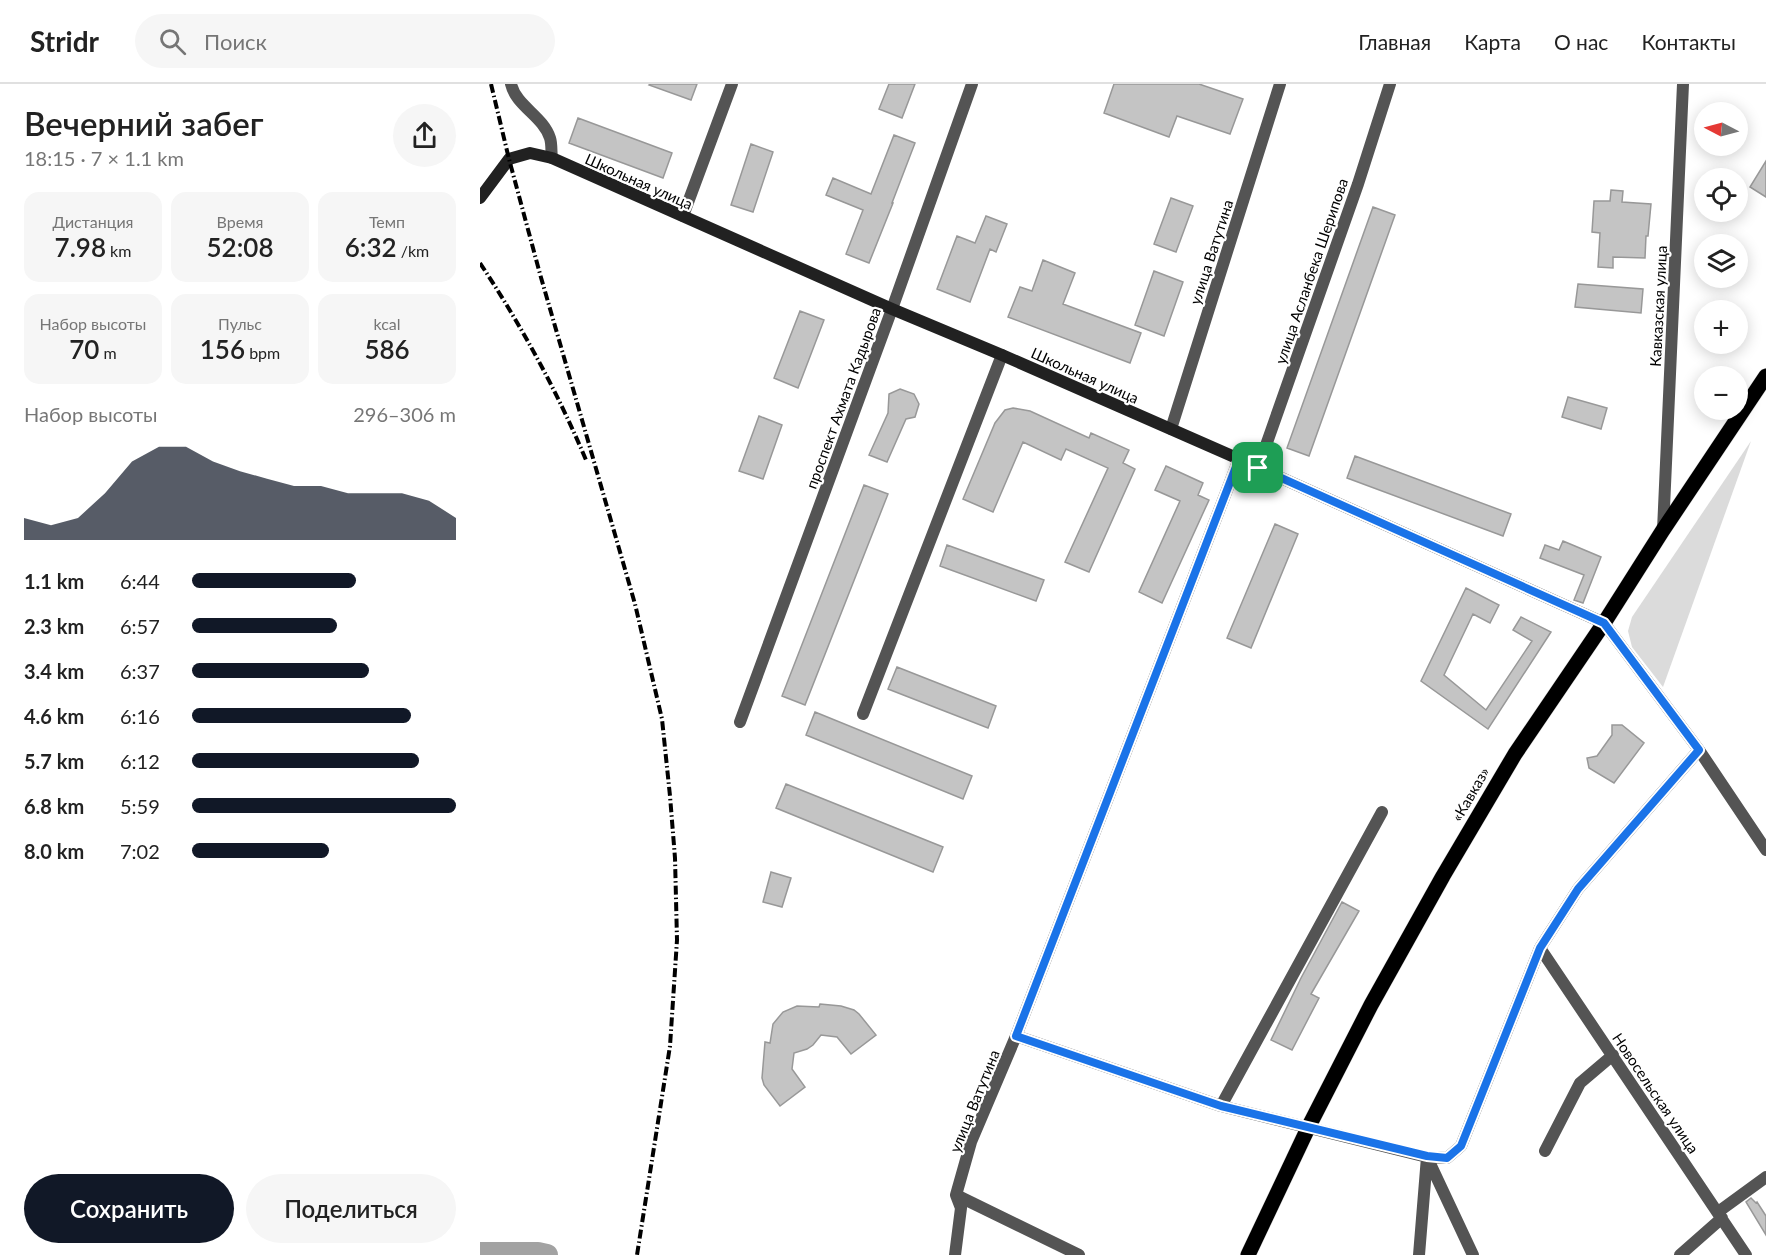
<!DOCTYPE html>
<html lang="ru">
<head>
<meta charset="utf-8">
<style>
  body { margin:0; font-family:Lato,sans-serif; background:#f6f6f6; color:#222; height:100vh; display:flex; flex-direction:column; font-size:22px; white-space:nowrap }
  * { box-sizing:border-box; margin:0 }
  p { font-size:20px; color:#767676 }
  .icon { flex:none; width:33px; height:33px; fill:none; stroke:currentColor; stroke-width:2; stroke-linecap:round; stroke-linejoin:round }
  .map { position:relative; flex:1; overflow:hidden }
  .side { display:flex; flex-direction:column; background:#fff; width:480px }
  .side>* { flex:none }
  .needle { width:39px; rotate:276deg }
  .tools { position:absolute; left:1214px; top:18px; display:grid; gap:12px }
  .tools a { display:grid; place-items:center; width:54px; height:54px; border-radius:50%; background:#fff; box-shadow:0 3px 15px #0003; font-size:30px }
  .pin { position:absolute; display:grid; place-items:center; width:51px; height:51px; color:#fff; margin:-26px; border-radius:12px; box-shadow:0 3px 9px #0006 }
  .round { display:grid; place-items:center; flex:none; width:63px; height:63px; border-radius:32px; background:#f6f6f6 }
  .summary { display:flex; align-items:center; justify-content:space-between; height:102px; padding:0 24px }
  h1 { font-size:33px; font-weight:600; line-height:45px }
  .stats { display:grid; grid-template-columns:repeat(3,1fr); gap:9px; height:102px; padding:6px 24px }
  .stats div { display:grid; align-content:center; border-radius:15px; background:#f6f6f6; text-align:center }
  .stats b { font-size:26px; font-weight:600 }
  .stats small { font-size:16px; font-weight:400 }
  .stats p { font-size:16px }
  .chart { height:168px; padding:12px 24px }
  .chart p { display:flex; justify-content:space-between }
  .chart svg { width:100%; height:108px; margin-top:6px; fill:#111827; opacity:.7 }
  .button { display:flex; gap:12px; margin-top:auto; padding:12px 24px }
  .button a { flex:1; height:69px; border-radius:36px; background:#111827; color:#fff; font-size:24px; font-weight:600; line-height:69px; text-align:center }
  .button a+a { background:#f6f6f6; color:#222 }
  ul { padding:0 24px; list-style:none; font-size:20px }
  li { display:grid; grid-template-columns:96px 72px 1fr; align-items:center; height:45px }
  li i { height:15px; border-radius:8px; background:#111827 }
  header { display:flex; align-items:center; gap:36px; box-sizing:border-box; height:84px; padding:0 30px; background:#fff; border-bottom:2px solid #e0e0e0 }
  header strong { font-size:28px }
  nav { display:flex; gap:33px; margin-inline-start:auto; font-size:21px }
  .search { width:420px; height:54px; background:#f6f6f6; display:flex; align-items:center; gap:15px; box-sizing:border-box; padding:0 21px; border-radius:33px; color:#767676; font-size:22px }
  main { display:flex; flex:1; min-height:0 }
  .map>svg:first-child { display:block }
</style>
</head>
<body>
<header>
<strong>Stridr</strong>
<div class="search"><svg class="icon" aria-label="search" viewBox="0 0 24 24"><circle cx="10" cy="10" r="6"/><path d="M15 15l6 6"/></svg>Поиск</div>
<nav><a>Главная</a><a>Карта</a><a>О нас</a><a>Контакты</a></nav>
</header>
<main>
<section class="side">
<div class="summary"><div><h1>Вечерний забег</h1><p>18:15 · 7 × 1.1 km</p></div><a class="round"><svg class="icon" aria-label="share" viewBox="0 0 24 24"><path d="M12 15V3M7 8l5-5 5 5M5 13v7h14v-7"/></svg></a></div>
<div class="stats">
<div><p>Дистанция</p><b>7.98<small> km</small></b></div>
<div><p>Время</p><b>52:08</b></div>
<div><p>Темп</p><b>6:32<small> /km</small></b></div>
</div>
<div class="stats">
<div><p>Набор высоты</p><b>70<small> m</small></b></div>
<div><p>Пульс</p><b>156<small> bpm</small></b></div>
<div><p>kcal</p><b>586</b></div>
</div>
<div class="chart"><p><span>Набор высоты</span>296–306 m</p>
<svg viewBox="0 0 160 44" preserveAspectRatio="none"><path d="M0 44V35L10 38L20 35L30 25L40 12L50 6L60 6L70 12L80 16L90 19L100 22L110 22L120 25L130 25L140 25L150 28L160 35V44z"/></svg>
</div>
<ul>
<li><b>1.1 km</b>6:44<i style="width:62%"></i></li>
<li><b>2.3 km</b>6:57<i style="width:55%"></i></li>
<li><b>3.4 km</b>6:37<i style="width:67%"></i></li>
<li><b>4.6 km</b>6:16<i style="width:83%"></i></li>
<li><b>5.7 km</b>6:12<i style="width:86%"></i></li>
<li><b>6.8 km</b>5:59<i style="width:100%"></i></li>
<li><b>8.0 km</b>7:02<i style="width:52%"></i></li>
</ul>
<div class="button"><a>Сохранить</a><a>Поделиться</a></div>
</section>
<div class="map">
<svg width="1286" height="1171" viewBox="0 0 1286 1171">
  <rect width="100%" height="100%" fill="#fff"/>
  <!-- green -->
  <path fill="#dbdbdb" d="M1271 357 1183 603 1152 563 1148 547 1152 533Z"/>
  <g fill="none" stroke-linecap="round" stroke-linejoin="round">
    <!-- river -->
    <path stroke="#a2a2a2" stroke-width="22" d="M0 1169H58L67 1171"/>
  </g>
  <!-- building -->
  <path fill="#c4c4c4" stroke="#989898" stroke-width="1.5" d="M170 0H217L211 16 169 1Z
    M409 0H435L422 34 399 25Z
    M634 0H719L763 15 750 50 697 32 689 53 624 29Z
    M98 34 192 69 183 94 89 59Z
    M414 51 435 59 412 119H413L389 179 366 170 383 126 346 111 353 94 391 110Z
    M271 60 293 68 273 128 251 121Z
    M1286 77V113L1270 103Z
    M1131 106 1143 107 1142 118 1171 120 1168 152H1166L1165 174 1133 173V184L1118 183 1120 149 1112 148 1114 117H1130Z
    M691 114 713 122 696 168 674 160Z
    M893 123 915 131 829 372 807 364Z
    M506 132 527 140 516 168 510 165 490 218 457 205 477 152 495 159Z
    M563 176 595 189 583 220 661 249 650 279 528 233 540 203 552 207Z
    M674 187 703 198 684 252 655 241Z
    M1098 200 1163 205 1161 229 1095 223Z
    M320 227 344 236 318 304 294 294Z
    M420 305 434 310 439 320 435 333 426 335 407 378 389 371 408 329 409 310Z
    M1088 313 1127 324 1121 345 1082 333Z
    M533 324 550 327 609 354 611 349 649 366 643 379 655 385 609 488 585 478 628 384 586 365 581 376 543 358 513 428 483 415 515 339 525 326Z
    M279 332 302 341 283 395 259 387Z
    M875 372 1031 430 1023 452 867 394Z
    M686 382 723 399 718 411 729 416 682 519 659 508 700 417 675 406Z
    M384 401 408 410 325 621 302 612Z
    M795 440 818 450 771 564 747 554Z
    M1083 457 1121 473 1103 519 1094 516 1104 491 1060 474 1065 461 1079 466Z
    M467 461 564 496 556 517 460 482Z
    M986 504 1019 521 1010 539 993 530 964 591 1006 626 1052 557 1033 546 1041 533 1071 548 1008 645 941 597Z
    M417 583 516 622 508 644 408 605Z
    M335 628 492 692 483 715 326 651Z
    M1132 641H1142L1164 659 1134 699 1109 684 1107 674 1117 672 1132 651Z
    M306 700 463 763 453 788 296 724Z
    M291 788 311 794 302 823 283 818Z
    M862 818 879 827 831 910 839 914 812 966 791 956 821 894Z
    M340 920 361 922 374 926 379 930 396 951 371 970 357 953 341 951 333 961 327 965 314 969 312 985 325 1003 300 1022 284 1001 282 994 285 958 290 959 293 940 303 928 317 922 339 923Z
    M1271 1114 1276 1119 1277 1118 1286 1132V1151L1266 1118Z"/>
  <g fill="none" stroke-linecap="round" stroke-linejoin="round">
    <defs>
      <path id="primary" d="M768 1171 829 1042 891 921 963 792 1035 670 1124 539 1183 446 1286 292"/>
    </defs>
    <!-- primary casing -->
    <use href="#primary" stroke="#dbdbdb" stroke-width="16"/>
    <!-- street -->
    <path stroke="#545454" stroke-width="12" d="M31 0C36 22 63 32 70 54 72 60 71 68 72 74
      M203 132 252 0
      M691 345 800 0
      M778 384 878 100 910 0
      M1183 446 1203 0
      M1124 539 1219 666 1286 766
      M383 630 522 271
      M260 638 412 225 492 0
      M1060 864 1266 1171
      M536 952 741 1022 947 1073 993 1171
      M741 1022 902 728
      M1065 1067 1100 999 1133 971
      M476 1111 599 1171
      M1238 1128 1286 1093
      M475 1171 481 1124 476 1111 491 1058 536 952 759 375
      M939 1171 947 1073 967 1074 981 1062 1060 864 1098 805 1219 666
      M1200 1171 1242 1134"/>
    <!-- secondary -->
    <path stroke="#212121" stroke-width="12" d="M0 114 29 75 50 69 72 74 412 225 522 271 759 375 1124 539"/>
    <!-- primary -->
    <use href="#primary" stroke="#000" stroke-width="15"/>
    <!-- rail -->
    <path stroke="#000" stroke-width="4" stroke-dasharray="9 3 1.5 3" stroke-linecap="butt" d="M11 0 29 75 60 190 155 520 182 635 190 712 195 774 197 856 190 962 157 1171
      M0 179C41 241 77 307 106 376"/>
  </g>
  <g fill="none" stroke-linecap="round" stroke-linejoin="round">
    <defs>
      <path id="route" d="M759 375 1124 539 1219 666 1098 805 1060 864 981 1062 967 1074 947 1072 741 1022 536 952Z"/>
    </defs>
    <!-- route casing -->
    <use href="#route" stroke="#fff" stroke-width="12"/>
    <!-- route -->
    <use href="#route" stroke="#1a73e8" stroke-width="8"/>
  </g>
  <g text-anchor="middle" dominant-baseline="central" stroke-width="4.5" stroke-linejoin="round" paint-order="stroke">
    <!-- street labels -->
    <g font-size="15" fill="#000" stroke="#fff">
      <text transform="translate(159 97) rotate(24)">Школьная улица</text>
      <text transform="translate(731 168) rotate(-72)">улица Ватутина</text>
      <text transform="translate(831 187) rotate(-71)">улица Асланбека Шерипова</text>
      <text transform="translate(1178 222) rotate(-87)">Кавказская улица</text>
      <text transform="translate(605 291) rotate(24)">Школьная улица</text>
      <text transform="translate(363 314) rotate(-70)">проспект Ахмата Кадырова</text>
      <text transform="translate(990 710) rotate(-60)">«Кавказ»</text>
      <text transform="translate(1176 1009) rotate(56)">Новосельская улица</text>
      <text transform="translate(494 1017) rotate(-68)">улица Ватутина</text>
    </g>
  </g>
</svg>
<div class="tools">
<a><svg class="needle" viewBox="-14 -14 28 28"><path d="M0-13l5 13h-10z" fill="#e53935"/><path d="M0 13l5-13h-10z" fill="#767676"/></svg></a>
<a><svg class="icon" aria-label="locate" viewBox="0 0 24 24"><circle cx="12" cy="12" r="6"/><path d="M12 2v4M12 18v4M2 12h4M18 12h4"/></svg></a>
<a><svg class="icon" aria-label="layers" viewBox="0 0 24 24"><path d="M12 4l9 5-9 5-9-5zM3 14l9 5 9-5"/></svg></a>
<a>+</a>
<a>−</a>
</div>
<div class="pin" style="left:778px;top:384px;background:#1e9e55"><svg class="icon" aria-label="arrive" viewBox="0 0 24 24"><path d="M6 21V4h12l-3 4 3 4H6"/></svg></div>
</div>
</main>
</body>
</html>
